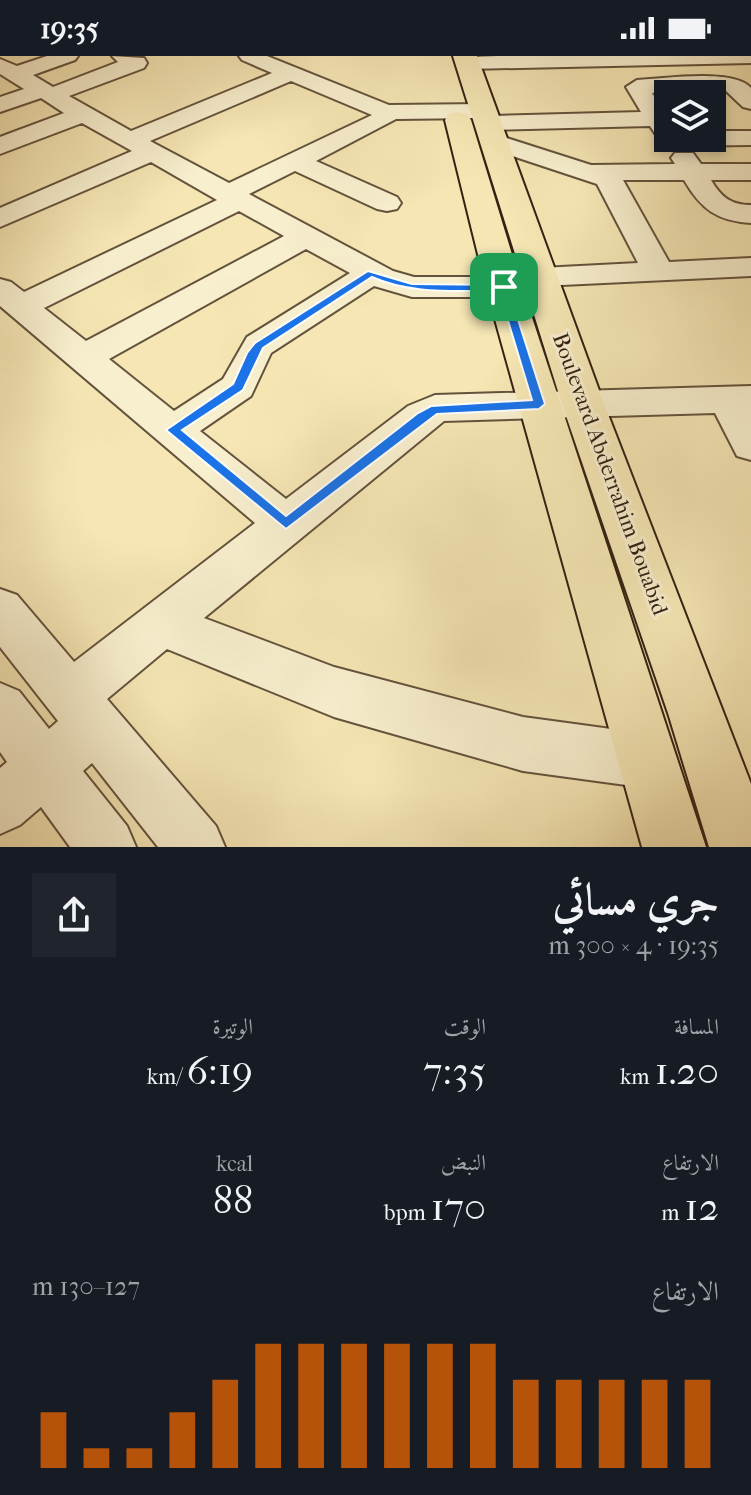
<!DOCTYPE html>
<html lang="ar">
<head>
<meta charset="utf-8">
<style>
  body { margin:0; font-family:"IM FELL French Canon",Amiri,serif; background:#20242c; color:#f1f3f6; direction:rtl; height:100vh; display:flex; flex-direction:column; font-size:30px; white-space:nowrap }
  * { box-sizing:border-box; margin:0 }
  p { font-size:26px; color:#9ea1a6 }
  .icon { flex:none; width:44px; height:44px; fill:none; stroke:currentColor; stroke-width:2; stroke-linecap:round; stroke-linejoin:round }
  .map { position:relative; height:791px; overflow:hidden; direction:ltr }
  .drawer { display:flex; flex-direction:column; background:#171b24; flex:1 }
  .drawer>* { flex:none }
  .controls { position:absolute; left:654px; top:24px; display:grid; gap:16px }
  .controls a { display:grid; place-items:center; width:72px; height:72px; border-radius:0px; background:#171b24; box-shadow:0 4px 12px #0003; font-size:40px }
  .pin { position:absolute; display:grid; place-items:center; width:68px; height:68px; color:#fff; margin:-34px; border-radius:16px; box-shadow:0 4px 12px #0006 }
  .round { display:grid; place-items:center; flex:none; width:84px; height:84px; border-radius:0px; background:#20242c }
  .headline { display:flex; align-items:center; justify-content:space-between; height:136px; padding:0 32px }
  h1 { font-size:44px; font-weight:600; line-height:60px }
  .stats { display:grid; grid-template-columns:repeat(3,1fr); gap:12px; height:136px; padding:8px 32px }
  .stats div { display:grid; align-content:center }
  .stats b { font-size:40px; font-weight:600 }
  .stats small { font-size:22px; font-weight:400 }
  .stats p { font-size:22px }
  .chart { height:224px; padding:16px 32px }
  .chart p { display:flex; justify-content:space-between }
  .chart svg { width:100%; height:144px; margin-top:8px; stroke:#b45309; stroke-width:6 }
  .status { display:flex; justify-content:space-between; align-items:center; height:56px; padding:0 40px; background:#171b24; direction:ltr }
  .status svg { height:22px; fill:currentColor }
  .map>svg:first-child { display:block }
</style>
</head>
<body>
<div class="status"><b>19:35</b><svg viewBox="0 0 49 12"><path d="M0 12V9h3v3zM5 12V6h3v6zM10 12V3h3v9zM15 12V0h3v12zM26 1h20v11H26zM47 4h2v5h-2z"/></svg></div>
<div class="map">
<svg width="751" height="791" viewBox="0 0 751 791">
  <rect width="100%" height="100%" fill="#f5e6b4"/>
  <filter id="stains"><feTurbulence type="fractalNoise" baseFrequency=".0025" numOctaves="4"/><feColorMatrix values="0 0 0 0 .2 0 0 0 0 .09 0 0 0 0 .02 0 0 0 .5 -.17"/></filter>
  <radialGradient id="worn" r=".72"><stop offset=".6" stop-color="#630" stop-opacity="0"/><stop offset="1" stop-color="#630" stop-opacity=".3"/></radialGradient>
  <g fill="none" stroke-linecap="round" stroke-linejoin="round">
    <defs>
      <path id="minor" d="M47 0H78L75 4 33 19 53 31 118 6 112 0 144 2 147 7 144 12 69 40 131 75 272 17 242 4 239 0H267L389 49 484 48 492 50 496 55 493 60 641 56 626 31 637 24C664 23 733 12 751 32V53L743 51 725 34 652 37 668 61V82H712V75H751V89L671 90 662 88 650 70 488 74 479 72 476 67 479 62 396 63 316 105 397 141 401 147 397 153 387 155 377 153 295 115 249 138 393 215 414 221H504L515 224 520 231 515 238 504 241H412L374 230 271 297 251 340 200 375 286 443 408 350 435 339 751 330V404L737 400 715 357 444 365 204 562 334 611 523 661 648 678 667 686 675 705 667 724 648 732 523 715 334 661 167 593 107 643 216 770 225 791H158L92 707 83 715 127 770 136 791H70L41 751 20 769 0 778V712L7 706 0 696V627L19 635 49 673 58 665 0 591V533L17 539 74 606 255 467 0 250V223L11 226 24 236 217 144 151 106 0 171V152L132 95 82 67 0 98V81L64 57 41 42 0 56V41L24 33 0 18V3L17 10ZM291 25 372 59 229 127 150 85ZM239 155 284 180 86 285 44 252ZM306 193 350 217 247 281 223 323 174 355 109 303Z
        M498 0H751V7L468 13 457 7 468 1Z
        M494 78 591 109 675 108 671 102 675 97H693L701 108H751V124H711C721 141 731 149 751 149V167C717 165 701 153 684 124H623L669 206 751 202V220L541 230 530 228 525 221 530 214 541 212 638 207 597 128 485 91 481 86 485 81Z"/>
      <path id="major" d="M453 0H477L604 348 751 728V791H709L668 657 562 348Z
        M458 56 467 58 471 64 522 231 706 791H642L486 231 445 64 449 58Z"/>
    </defs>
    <!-- minor casing -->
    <use href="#minor" stroke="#64523c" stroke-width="4"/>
    <!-- major casing -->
    <use href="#major" stroke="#342114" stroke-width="4"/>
    <!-- minor -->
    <use href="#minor" fill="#f8efce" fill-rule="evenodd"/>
    <!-- major -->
    <use href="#major" fill="#f5e6b4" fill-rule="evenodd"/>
  </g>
  <!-- route -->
  <path fill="#1a73e8" stroke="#fff" stroke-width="2" fill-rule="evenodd" d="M368 215 412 228 507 229 545 348 539 353 437 358 286 473 166 374 233 328 247 297 255 287ZM372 221C412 239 456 234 499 235L532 344 431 350 418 357 286 460 182 374 243 334 263 292Z"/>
  <g text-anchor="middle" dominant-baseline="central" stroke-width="6" stroke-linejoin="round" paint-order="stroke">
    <!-- street labels -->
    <g font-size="22" fill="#342114" stroke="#f8efce">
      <text transform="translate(610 418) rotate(70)">Boulevard Abderrahim Bouabid</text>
    </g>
  </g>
  <rect width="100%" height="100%" filter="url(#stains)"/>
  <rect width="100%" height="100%" fill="url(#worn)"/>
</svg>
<div class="controls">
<a><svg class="icon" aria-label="layers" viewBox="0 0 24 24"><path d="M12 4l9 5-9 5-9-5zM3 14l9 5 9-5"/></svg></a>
</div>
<div class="pin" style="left:504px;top:231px;background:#1e9e55"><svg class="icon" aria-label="arrive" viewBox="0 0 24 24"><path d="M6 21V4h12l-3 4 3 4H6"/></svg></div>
</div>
<section class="drawer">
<div class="headline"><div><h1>جري مسائي</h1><p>19:35 · 4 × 300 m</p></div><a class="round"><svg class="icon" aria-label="share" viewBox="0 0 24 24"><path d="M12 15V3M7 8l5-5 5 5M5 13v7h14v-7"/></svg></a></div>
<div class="stats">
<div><p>المسافة</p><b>1.20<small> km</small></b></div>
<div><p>الوقت</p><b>7:35</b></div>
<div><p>الوتيرة</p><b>6:19<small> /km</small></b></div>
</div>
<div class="stats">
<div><p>الارتفاع</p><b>12<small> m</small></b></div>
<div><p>النبض</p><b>170<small> bpm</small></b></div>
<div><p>kcal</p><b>88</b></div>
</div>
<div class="chart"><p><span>الارتفاع</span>127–130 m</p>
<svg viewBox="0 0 160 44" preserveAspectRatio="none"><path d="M5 44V27M15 44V38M25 44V38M35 44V27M45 44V17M55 44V6M65 44V6M75 44V6M85 44V6M95 44V6M105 44V6M115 44V17M125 44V17M135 44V17M145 44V17M155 44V17"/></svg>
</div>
</section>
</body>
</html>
